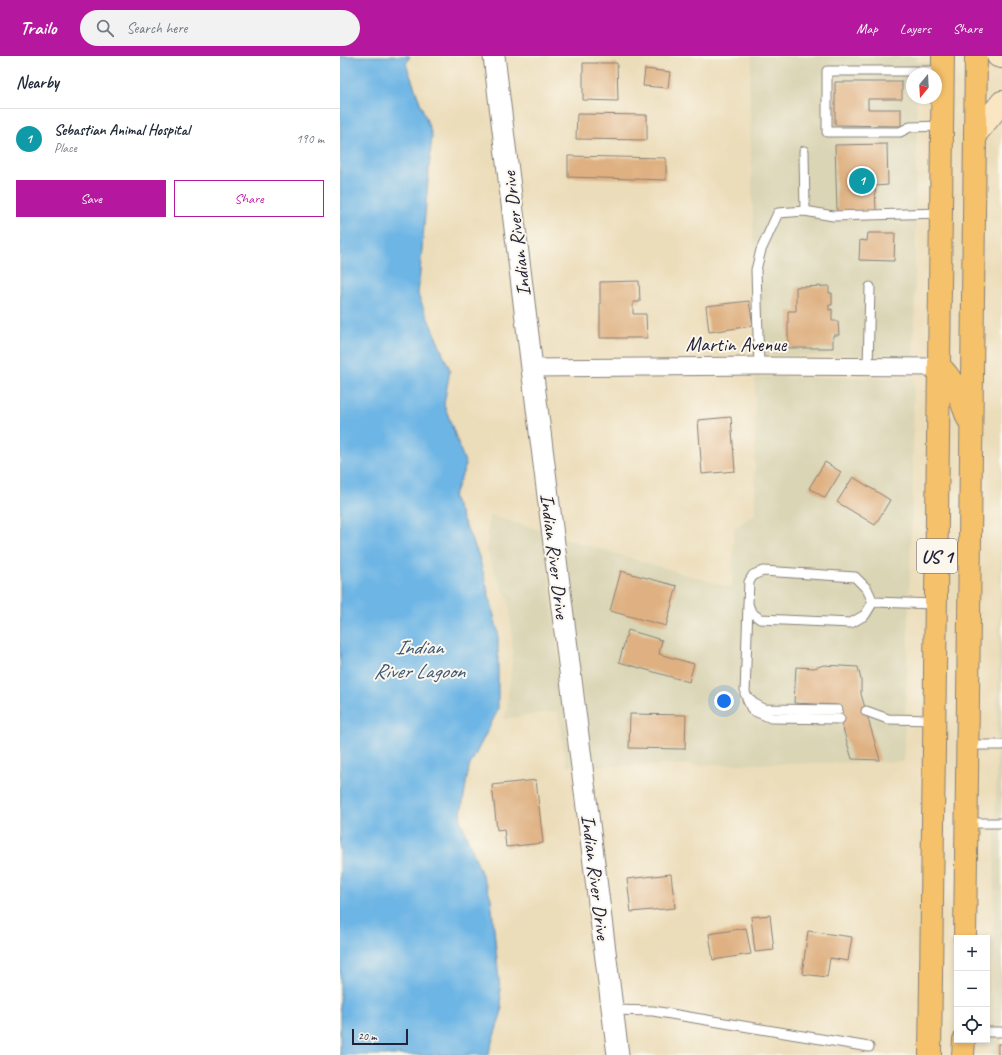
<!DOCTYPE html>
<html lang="en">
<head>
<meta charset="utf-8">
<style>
	body { margin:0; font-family:Caveat,sans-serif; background:#f2f2f3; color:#1f2937 }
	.controls { position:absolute; right:12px; bottom:12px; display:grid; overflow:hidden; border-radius:0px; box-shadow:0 2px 6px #0003 }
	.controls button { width:36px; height:36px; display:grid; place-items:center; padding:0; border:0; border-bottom:1px solid #e0e1e3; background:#fff; color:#1f2937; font:20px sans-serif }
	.compass { position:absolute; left:566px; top:12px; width:36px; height:36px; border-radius:50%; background:#fff; box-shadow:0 2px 6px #0003; rotate:198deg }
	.scale { position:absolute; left:12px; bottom:10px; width:56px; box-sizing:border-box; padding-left:4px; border:2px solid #22223b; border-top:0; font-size:11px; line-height:14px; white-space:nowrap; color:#22223b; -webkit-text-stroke:3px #fbf7ec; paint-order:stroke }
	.you { position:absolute; left:384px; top:645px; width:14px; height:14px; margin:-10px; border:3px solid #fff; border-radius:50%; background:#1a73e8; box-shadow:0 0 0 6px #1a73e833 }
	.badge { display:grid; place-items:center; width:26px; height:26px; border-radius:50%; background:#b5179e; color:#fff; font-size:13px; font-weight:700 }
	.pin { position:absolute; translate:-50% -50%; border:2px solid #fff; box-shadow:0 1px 4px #0006 }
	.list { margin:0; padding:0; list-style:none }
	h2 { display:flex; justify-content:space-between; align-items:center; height:52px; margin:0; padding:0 16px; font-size:17px }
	h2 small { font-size:13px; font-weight:400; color:#747a83 }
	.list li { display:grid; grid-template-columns:26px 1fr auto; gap:12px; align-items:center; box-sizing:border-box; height:60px; padding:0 16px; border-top:1px solid #e0e1e3 }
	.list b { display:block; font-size:15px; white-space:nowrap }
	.list p { margin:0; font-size:13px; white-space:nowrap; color:#747a83 }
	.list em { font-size:13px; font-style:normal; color:#747a83 }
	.actions { display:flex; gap:8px; padding:12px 16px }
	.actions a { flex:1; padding:9px 0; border:1px solid #b5179e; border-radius:0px; text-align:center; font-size:14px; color:#b5179e }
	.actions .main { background:#b5179e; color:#fff }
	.icon { flex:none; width:22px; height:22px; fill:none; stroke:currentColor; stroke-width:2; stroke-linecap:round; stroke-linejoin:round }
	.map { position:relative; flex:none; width:662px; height:999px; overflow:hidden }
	header { display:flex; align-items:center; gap:24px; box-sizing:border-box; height:56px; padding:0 20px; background:#b5179e; color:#fff }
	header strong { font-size:19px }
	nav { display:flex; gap:22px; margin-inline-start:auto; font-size:14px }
	.search { width:280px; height:36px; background:#f2f2f3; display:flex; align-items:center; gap:10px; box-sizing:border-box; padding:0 14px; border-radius:22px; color:#747a83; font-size:15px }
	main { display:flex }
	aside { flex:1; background:#fff }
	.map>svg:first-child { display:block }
	.built { fill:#dad5b5 }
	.water { fill:#6db5e5; stroke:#486c90 }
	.building { fill:#dfb182 }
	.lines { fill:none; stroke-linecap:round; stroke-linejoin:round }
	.service-casing { stroke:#87807a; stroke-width:11 }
	.minor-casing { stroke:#87807a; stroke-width:19 }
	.tertiary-casing { stroke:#87807a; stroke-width:23 }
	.secondary-casing { stroke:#87807a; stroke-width:24 }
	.primary-casing { stroke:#87807a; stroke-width:24 }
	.service { stroke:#fff; stroke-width:9 }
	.minor { stroke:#fff; stroke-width:17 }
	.tertiary { stroke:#fff; stroke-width:21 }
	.secondary { stroke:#fbe6c4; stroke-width:22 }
	.primary { stroke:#f5c16b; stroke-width:22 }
	.labels { text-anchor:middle; stroke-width:4; stroke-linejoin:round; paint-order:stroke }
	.shield { fill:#fbf7ec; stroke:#636270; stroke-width:1 }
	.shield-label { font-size:19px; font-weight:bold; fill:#22223b }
	.street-label { font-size:20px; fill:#22223b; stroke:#fbf7ec }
	.water-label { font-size:21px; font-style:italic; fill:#3c5576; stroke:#fbf7ec }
</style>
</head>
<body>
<header>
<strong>Trailo</strong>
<div class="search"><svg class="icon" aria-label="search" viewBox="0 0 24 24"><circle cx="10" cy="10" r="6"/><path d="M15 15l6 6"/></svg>Search here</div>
<nav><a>Map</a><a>Layers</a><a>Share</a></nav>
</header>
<main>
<aside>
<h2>Nearby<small></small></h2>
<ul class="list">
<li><span class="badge" style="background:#0f9aa8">1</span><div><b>Sebastian Animal Hospital</b><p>Place</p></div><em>190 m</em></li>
</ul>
<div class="actions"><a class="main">Save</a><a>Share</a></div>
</aside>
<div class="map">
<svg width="662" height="999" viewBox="0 0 662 999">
	<rect width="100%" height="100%" fill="#fbf7ec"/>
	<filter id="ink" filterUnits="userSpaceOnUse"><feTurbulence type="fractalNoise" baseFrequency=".025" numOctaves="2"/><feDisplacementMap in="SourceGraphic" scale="8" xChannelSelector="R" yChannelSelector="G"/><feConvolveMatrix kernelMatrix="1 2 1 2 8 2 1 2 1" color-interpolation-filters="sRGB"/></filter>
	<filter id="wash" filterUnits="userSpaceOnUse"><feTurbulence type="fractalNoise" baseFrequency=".012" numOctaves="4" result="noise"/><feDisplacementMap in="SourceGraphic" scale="16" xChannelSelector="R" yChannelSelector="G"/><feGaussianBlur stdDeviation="0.9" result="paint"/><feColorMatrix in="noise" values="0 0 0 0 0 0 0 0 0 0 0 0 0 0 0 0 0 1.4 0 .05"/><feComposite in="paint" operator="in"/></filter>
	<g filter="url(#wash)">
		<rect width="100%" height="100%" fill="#ecddba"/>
		<g class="built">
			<polygon points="412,0 577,0 577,18 572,18 572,42 577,42 574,300 415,299 415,233 409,35"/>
			<polygon points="415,321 574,322 573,416 564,706 252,710 223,482 392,532 394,472 415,458"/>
			<polygon points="662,346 662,999 651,999 660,521"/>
			<polygon points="149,459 203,475 232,710 227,710 217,655 163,663 166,658 173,596 169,545 150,506 147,495"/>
		</g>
		<polygon class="water" points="0,0 70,0 66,8 92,79 78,239 110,314 104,348 126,409 113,441 139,500 158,576 158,654 129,711 120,763 151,842 162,955 148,999 0,999"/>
		<g id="blocks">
			<g class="building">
				<polygon points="243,7 277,7 278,45 243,44"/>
				<polygon points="305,13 330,16 328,32 303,30"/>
				<polygon points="495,26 562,26 562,43 528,43 528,53 561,53 561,70 495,69"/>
				<polygon points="237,58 307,59 307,84 236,83"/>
				<polygon points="547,88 548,129 535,130 536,155 497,156 495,89"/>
				<polygon points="228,100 326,102 326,124 228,121"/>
				<polygon points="528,177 555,177 554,205 519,204 520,184 527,185"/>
				<polygon points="299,225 300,246 293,246 293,258 306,258 307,282 260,282 260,226"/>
				<polygon points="489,230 489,237 492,237 492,249 489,249 489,254 492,253 492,265 498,265 499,279 493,279 493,292 448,292 448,255 456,255 456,231"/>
				<polygon points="409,245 413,270 369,276 366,250"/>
				<polygon points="391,361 395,415 362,418 358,364"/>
				<polygon points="485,406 501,416 485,442 469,432"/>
				<polygon points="513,421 550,444 535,469 497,446"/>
				<polygon points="281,515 337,530 326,570 270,555"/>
				<polygon points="288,574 322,584 319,598 354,608 349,626 279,606"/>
				<polygon points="484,609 518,611 521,624 521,638 540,704 512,703 496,649 454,647 456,611 474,612"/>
				<polygon points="290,658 346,659 345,693 289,692"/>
				<polygon points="196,724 203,787 166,791 164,773 157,774 152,729"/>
				<polygon points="331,818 335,852 291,856 287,823"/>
				<polygon points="430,859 434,894 415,896 411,861"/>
				<polygon points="406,872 411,898 373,904 369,878"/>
				<polygon points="468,875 512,881 508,905 490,902 487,921 462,918"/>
				<rect x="658" y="988" width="4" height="11"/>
			</g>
		</g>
	</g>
	<g filter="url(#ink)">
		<use href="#blocks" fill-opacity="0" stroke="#87807a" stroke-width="1"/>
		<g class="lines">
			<g class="service-casing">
				<g id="service">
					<polyline points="602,70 570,71 560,76 487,76 487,15 603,15"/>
					<polyline points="464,95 465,155"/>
					<polyline points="419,310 416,214 421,194 438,157 465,155 493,160 601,157"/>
					<polyline points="528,311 530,231"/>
					<polygon points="423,515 515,521 527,533 533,546 525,559 511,567 420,563 411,556 408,548 409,526 413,519"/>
					<polyline points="533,546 596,548"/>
					<polyline points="408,549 405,638 413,647 424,653 498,654"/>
					<polyline points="407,643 412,654 431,662 500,663"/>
					<polyline points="526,655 548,663 595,664"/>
					<polyline points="627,689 662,689"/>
					<polyline points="626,767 662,767"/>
					<polyline points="273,954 313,955 529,991"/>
					<polyline points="647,976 662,976"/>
				</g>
			</g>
			<g class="minor-casing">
				<polyline id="minor" points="192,312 419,310 600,311"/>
			</g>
			<g class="tertiary-casing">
				<polyline id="tertiary" points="154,0 192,312 278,999"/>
			</g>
			<g class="secondary-casing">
				<g id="secondary">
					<polyline points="658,0 662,1"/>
					<polyline points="635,79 662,46"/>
				</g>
			</g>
			<g class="primary-casing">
				<g id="primary">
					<path d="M 600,311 C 615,324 621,345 628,363"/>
					<polyline points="625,882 636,0"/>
					<polyline points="590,999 603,0"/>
					<polyline points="623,999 624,984"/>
				</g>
			</g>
			<use href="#service" class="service"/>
			<use href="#minor" class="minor"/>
			<use href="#tertiary" class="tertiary"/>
			<use href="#secondary" class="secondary"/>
			<use href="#primary" class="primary"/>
		</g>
	</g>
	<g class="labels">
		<rect class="shield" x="577" y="483" width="40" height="34" rx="3"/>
		<g class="shield-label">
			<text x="597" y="507">US 1</text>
		</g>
		<g class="street-label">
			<text transform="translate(176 178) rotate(-97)" y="7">Indian River Drive</text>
			<text x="396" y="295">Martin Avenue</text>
			<text transform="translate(215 500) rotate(83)" y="7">Indian River Drive</text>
			<text transform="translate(256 821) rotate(83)" y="7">Indian River Drive</text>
		</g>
		<g class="water-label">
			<text x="79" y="598">Indian<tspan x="79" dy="24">River Lagoon</tspan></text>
		</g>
	</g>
</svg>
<div class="controls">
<button>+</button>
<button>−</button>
<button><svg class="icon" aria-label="locate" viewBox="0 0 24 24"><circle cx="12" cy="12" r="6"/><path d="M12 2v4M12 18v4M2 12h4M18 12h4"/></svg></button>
</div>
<svg class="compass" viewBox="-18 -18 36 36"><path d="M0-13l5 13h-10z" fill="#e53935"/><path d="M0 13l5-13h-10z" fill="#747a83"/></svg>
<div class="scale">20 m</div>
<div class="you"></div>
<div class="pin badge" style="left:522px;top:125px;background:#0f9aa8">1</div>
</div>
</main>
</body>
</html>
